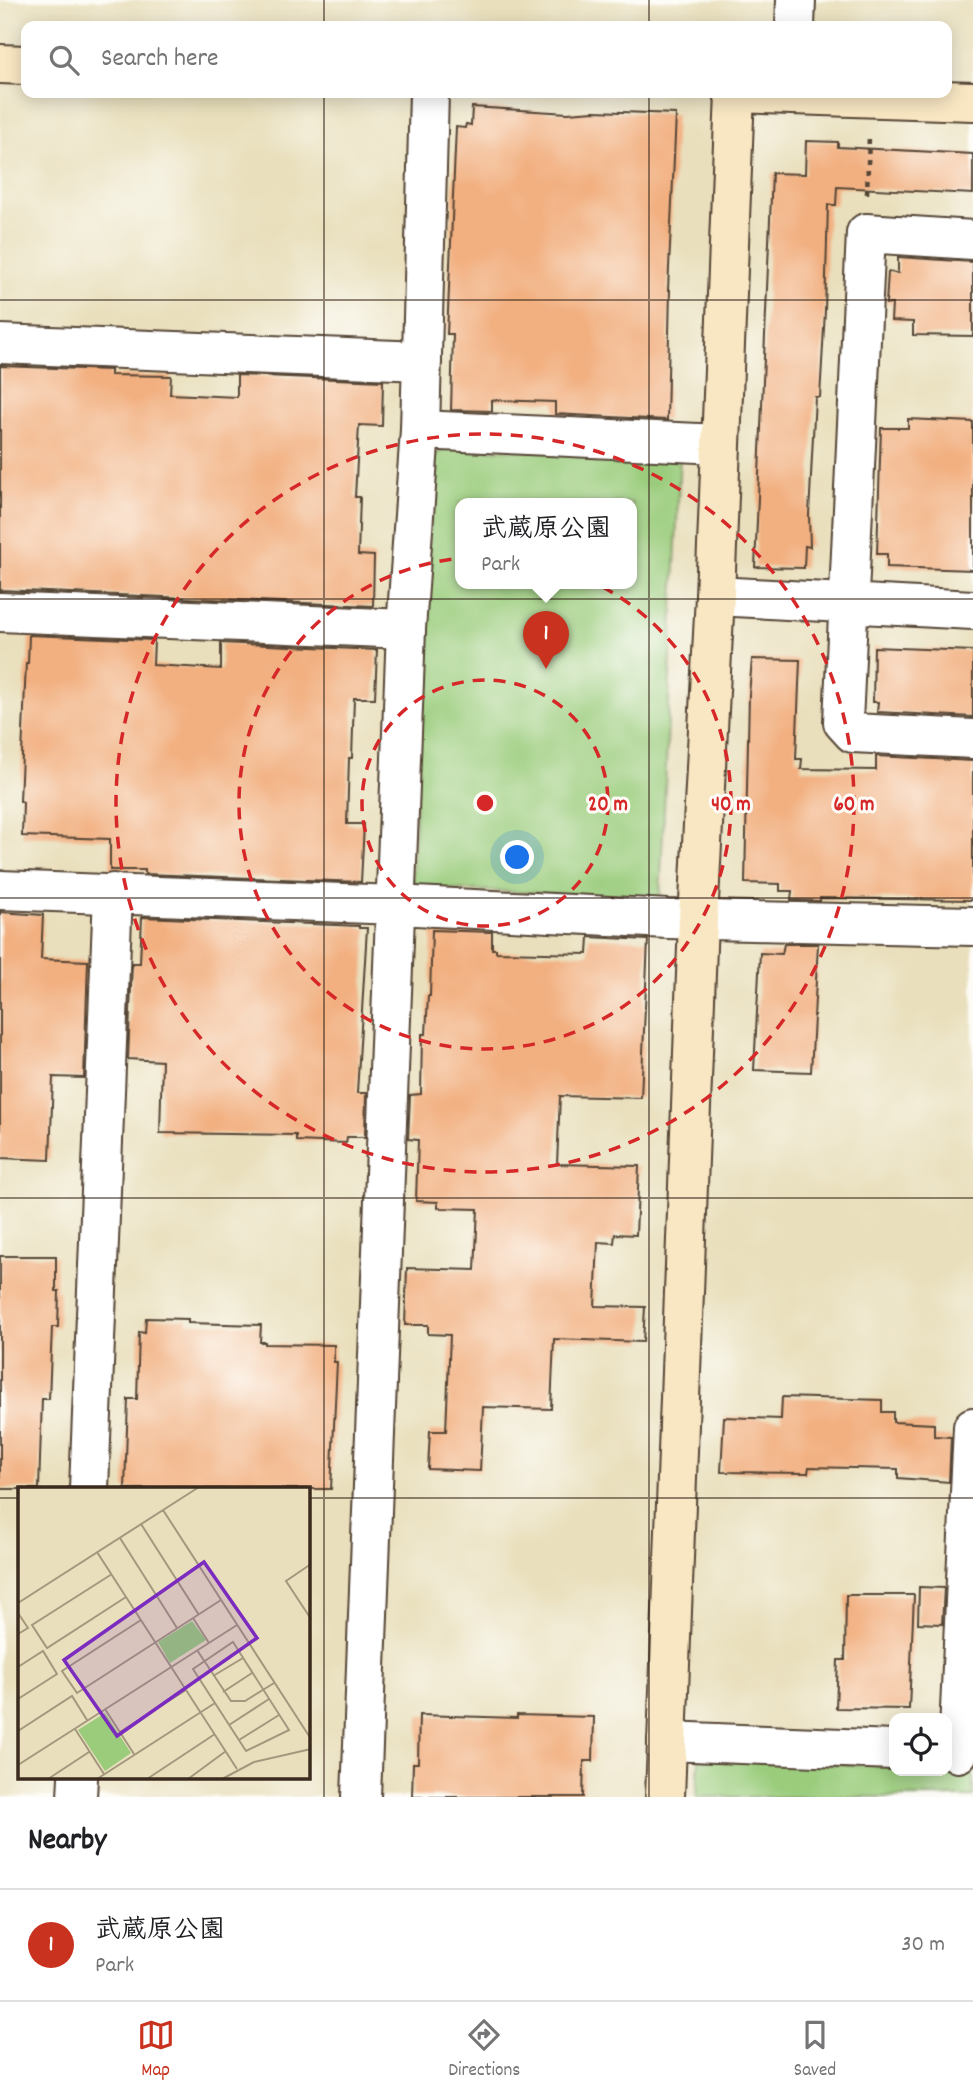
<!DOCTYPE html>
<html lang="en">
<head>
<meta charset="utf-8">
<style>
	body { margin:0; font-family:Dekko,"Klee One",sans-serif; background:#f6f6f6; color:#202124 }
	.controls { position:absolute; right:21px; bottom:21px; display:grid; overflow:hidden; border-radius:14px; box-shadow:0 4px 18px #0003 }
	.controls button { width:63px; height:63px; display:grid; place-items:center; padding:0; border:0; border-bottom:2px solid #e0e0e0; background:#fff; color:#202124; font:35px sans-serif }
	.you { position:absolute; left:518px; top:858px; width:24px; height:24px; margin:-18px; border:5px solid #fff; border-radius:50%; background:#1a73e8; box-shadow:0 0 0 10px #1a73e833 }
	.badge { display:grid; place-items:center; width:46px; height:46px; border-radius:50%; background:#c8321e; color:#fff; font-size:23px; font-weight:700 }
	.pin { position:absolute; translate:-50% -58px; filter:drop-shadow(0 2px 4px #0008) }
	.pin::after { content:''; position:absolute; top:37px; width:24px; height:21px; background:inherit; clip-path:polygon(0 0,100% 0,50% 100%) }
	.popup { position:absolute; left:455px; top:498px; width:182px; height:91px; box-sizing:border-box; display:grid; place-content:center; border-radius:14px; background:#fff; filter:drop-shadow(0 2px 5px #0005); font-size:23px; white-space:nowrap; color:#757577 }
	.popup b { font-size:26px; color:#202124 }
	.popup::after { content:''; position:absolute; left:50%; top:100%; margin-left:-14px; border:14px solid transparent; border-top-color:#fff }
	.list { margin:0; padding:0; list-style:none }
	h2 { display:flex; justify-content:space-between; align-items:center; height:91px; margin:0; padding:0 28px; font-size:30px }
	h2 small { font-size:23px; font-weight:400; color:#757577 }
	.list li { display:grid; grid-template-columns:46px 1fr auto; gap:21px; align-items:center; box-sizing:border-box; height:112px; padding:0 28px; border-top:2px solid #e0e0e0 }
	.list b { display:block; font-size:26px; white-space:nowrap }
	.list p { margin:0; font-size:23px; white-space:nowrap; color:#757577 }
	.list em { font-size:23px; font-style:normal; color:#757577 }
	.icon { flex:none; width:38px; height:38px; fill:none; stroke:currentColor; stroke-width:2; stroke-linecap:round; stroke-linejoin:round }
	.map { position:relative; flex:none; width:973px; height:1797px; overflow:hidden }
	.search { position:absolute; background:#fff; box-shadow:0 4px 18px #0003; left:21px; right:21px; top:21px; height:77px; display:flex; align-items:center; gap:18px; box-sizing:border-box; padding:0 24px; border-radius:14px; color:#757577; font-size:26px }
	.sheet { height:203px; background:#fff }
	nav { display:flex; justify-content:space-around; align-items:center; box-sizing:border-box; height:98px; border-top:2px solid #e0e0e0; background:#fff; font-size:19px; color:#757577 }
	nav a { display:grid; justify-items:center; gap:4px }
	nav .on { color:#c8321e }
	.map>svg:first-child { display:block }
	.green { fill:#9acc7b; stroke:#6a7b4c; stroke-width:2; fill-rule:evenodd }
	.building { fill:#f2b081 }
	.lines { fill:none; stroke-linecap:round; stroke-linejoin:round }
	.street-casing { stroke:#554536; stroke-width:42 }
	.secondary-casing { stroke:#554536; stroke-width:42 }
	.path { stroke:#554536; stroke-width:4.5; stroke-dasharray:5 5; stroke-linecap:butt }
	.street { stroke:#fff; stroke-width:38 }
	.secondary { stroke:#f9e7c3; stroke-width:38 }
	.grid { fill:none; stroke:#3b2a1e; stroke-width:2; stroke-opacity:0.55 }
	.ring { fill:none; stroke:#d62828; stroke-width:3.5; stroke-dasharray:12 9 }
	.inset-road { fill:none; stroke:#a3977d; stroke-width:2 }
	.view { fill:#7b2cbf; fill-opacity:0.15; stroke:#7b2cbf; stroke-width:3.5 }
	.inset-edge { fill:none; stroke:#3b2a1e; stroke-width:3.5 }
	.centre { fill:#d62828; stroke:#fdfcf7; stroke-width:3.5 }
	.ring-label { font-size:21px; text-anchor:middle; font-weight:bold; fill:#d62828; stroke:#fdfcf7; stroke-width:6; stroke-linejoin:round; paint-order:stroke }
</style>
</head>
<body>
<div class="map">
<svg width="973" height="1797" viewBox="0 0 973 1797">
	<rect width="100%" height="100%" fill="#fdfcf7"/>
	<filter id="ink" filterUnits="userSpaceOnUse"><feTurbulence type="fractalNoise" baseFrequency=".0143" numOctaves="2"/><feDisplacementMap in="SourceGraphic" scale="14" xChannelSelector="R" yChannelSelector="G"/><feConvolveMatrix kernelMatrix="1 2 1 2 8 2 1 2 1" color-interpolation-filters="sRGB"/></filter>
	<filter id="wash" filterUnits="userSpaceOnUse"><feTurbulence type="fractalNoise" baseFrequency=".00686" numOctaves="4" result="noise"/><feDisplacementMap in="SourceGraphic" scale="28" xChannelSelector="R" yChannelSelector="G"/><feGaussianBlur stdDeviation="1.57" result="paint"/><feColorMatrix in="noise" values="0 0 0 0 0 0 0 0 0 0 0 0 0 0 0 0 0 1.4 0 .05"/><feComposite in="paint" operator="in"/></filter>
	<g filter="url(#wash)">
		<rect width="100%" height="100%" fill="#e9dfbc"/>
		<g class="green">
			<path d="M 445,448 L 680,455 L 660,898 L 422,888 L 412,880 L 433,457 ZM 460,503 L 632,503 L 632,583 L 460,583 Z"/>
			<polygon points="699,1759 894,1766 894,1771 973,1768 973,1797 697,1797"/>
		</g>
		<g id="blocks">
			<g class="building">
				<polygon points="472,107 568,113 594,111 676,114 668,290 670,290 667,420 555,414 555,402 492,400 492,411 451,410 453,334 447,334 456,127 465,128 466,124 471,125"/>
				<polygon points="806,141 838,142 838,147 973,154 973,194 837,187 836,205 828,205 825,311 820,397 815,397 809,515 810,547 805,546 804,568 755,567 772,173 805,174"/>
				<polygon points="898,257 973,262 973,336 913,335 913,322 891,321 892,304 886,304 888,272 898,273"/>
				<polygon points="0,366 110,370 110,375 171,376 170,394 237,397 237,375 383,381 382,426 359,425 355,497 360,497 358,555 374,556 373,606 0,590"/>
				<polygon points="908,419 973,422 973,570 887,567 887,554 877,554 881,428 908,428"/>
				<polygon points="29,635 154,640 153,665 221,669 221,643 377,650 375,698 354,698 352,758 349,758 347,824 364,824 361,882 145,874 145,870 110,870 110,839 22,836 23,802 20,801 26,663 28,663"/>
				<polygon points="874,647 973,651 973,717 877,712 878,702 873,702"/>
				<polygon points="752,659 800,660 796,759 802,759 801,769 876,770 876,756 973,761 973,900 820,898 820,901 791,900 792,891 780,891 780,884 745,883 749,695"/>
				<polygon points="0,912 43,915 41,959 88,961 84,1078 53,1077 50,1160 0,1158"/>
				<polygon points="142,917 359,926 359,928 367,928 357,1093 366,1093 365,1137 347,1137 346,1143 296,1141 296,1135 160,1133 162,1061 128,1059 132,963 140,963"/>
				<polygon points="432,930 492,932 492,949 496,949 496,952 588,954 589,937 648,940 641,1098 560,1096 557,1164 639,1166 636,1235 615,1234 614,1243 598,1242 595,1306 645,1307 643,1342 554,1339 551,1409 483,1407 480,1471 428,1469 430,1431 446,1431 450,1335 428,1334 428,1325 405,1325 407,1268 475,1270 478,1209 438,1208 438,1202 416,1201 418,1140 408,1139 410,1095 421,1094 422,1034 426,1034 428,996 430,996"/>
				<polygon points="784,944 818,944 811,1072 754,1070 760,953 782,954"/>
				<polygon points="0,1256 56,1256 56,1291 59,1291 58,1327 52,1327 49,1399 42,1399 39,1489 0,1489"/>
				<polygon points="146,1318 188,1319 188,1323 261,1325 260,1342 265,1342 265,1344 334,1345 334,1362 337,1362 331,1489 125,1489 128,1399 137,1399 139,1332 145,1333"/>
				<polygon points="782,1397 882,1400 882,1412 893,1412 893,1422 934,1424 934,1436 951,1437 949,1482 898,1478 898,1469 809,1467 808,1473 721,1472 724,1417 781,1419"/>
				<polygon points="919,1587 944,1588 942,1624 918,1623"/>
				<polygon points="846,1595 914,1595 909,1709 836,1708 838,1660 845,1660"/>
				<polygon points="419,1715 517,1718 517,1715 594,1717 593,1761 584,1761 583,1797 412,1797 413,1763 418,1763"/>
			</g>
		</g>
	</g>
	<g filter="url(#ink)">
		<use href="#blocks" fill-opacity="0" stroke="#554536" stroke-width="2"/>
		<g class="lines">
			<g class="street-casing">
				<g id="street">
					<polyline points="795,26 796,0"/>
					<polyline points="973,240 866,233 843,722 853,733 973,739"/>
					<polyline points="0,344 422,361"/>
					<polyline points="420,430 720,444"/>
					<polyline points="715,596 973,610"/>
					<polyline points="0,612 406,629"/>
					<polyline points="0,890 396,905 668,919 973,926"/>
					<polyline points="89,1489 113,893"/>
					<polyline points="667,1741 894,1750"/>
					<polyline points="958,1753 973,1427"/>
					<polyline points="77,1797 78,1778"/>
					<polyline points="361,1797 406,629 420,430 429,93"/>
				</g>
			</g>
			<g class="secondary-casing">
				<g id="secondary">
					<polyline points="0,64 26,65"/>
					<polyline points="733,93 973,101"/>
					<polyline points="665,1797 698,920 715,596 735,93"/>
				</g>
			</g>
			<polyline class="path" points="867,194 869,136"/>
			<use href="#street" class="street"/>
			<use href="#secondary" class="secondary"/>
		</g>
	</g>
	<path class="grid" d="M 324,0 L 324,26M 649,0 L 649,26M 324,93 L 324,1797M 649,93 L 649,1797M 0,300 L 973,300M 0,599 L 973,599M 0,898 L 973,898M 0,1198 L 973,1198M 0,1498 L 19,1498M 308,1498 L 973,1498"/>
	<g class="ring">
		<circle cx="485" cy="803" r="123"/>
		<circle cx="485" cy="803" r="246"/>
		<circle cx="485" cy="803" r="369"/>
	</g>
	<g transform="translate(18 1487)">
		<rect width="292" height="292" fill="#e9dfbc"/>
		<path d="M 174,134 L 188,153 L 152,176 L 140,155 ZM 87,226 L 113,266 L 87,284 L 60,243 Z" fill="#9acc7b"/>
		<path class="inset-road" d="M 145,23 L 293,252M 123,37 L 181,128M 102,51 L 159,141M 79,65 L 219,282M 293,77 L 268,94 L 293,132M 94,87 L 14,138 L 29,161 L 108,110M 0,116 L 181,0M 0,126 L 10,141 L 0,147M 175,131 L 191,156M 123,133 L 44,184 L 59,206 L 203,113M 215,155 L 271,243 L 228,264 L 175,182 ZM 179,163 L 213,214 L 227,214 L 256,196M 0,180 L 25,164 L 39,187 L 0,212M 195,189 L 225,171M 205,205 L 234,186M 87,222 L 116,267M 211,238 L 251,212M 57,242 L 86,287M 0,244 L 54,209 L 69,233M 102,245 L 168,203M 221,253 L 261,228M 0,278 L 219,138M 30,292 L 71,265M 79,292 L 197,216M 129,292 L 197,247M 170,292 L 208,264M 204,292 L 236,275 L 293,262"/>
		<path class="view" d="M 186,75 L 239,151 L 99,249 L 46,173 Z"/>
		<rect width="292" height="292" class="inset-edge"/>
	</g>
	<circle cx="485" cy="803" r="10" class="centre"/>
	<g class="ring-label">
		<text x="608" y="810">20 m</text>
		<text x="731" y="810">40 m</text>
		<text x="854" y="810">60 m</text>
	</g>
</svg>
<div class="controls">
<button><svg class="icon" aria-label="locate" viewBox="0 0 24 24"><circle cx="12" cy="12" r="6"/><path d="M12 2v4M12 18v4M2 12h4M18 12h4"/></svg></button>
</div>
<div class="you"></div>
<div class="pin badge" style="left:546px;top:669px">1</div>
<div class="popup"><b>武蔵原公園</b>Park</div>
<div class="search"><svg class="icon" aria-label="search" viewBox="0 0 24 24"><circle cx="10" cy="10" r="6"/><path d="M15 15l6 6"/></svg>Search here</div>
</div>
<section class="sheet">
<h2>Nearby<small></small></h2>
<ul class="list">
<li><span class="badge">1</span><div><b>武蔵原公園</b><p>Park</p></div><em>30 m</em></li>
</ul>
</section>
<nav>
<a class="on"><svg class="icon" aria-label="map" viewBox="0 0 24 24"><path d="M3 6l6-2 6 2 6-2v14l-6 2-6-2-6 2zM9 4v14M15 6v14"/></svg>Map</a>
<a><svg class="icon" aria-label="directions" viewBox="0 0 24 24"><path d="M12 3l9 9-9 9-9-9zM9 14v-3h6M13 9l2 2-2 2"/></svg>Directions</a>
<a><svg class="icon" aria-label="saved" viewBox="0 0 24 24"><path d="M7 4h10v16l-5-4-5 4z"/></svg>Saved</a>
</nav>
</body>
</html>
